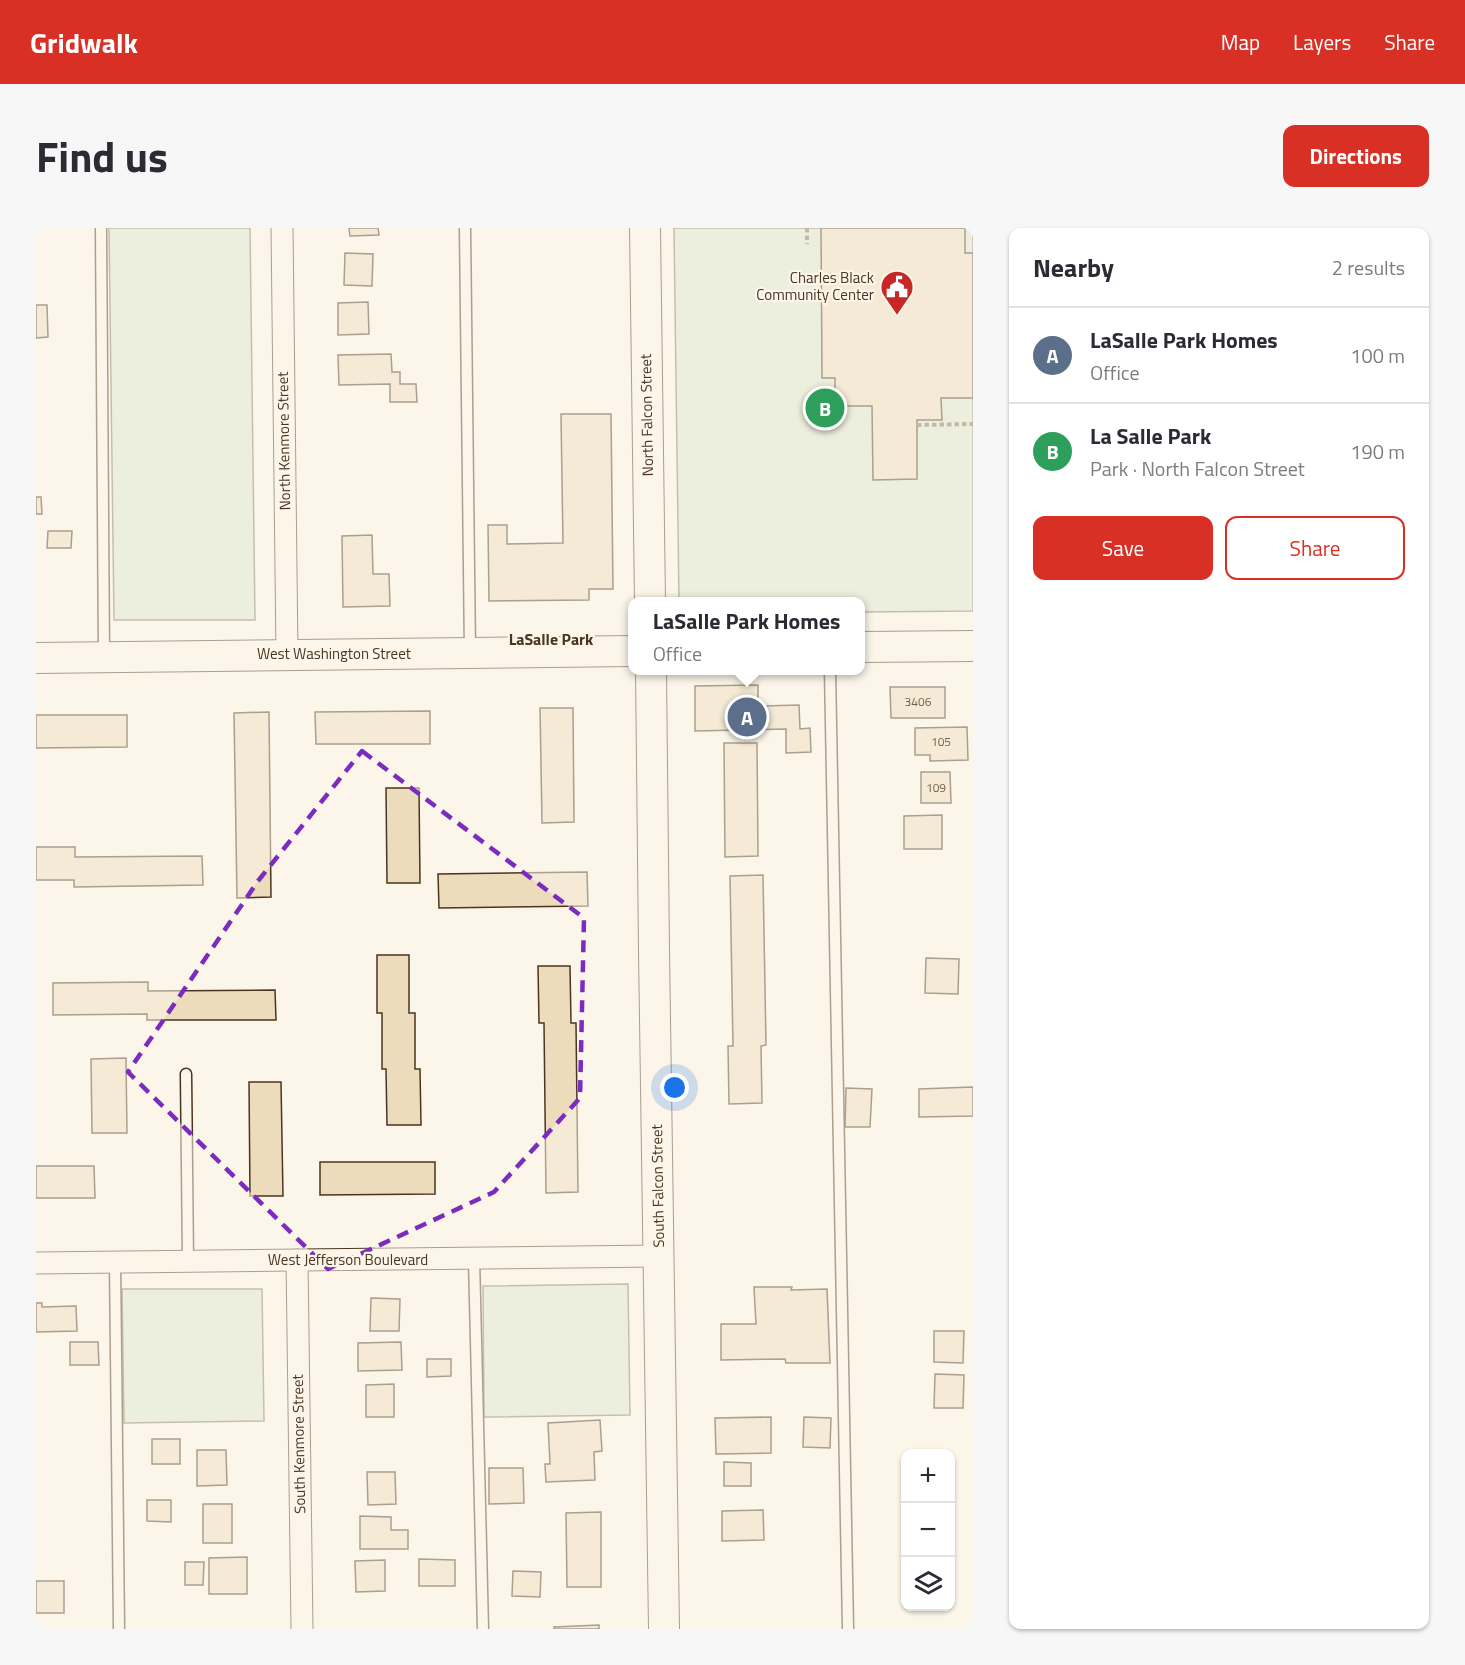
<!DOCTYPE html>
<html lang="en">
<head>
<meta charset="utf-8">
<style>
	body { margin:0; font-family:"Titillium Web",sans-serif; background:#f7f7f7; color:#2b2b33 }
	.controls { position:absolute; right:18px; bottom:18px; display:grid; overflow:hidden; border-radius:12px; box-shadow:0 2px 4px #0004 }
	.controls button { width:54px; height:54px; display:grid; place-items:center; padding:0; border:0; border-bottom:2px solid #e1e1e2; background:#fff; color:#2b2b33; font:30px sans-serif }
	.you { position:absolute; left:639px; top:860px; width:21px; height:21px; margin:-15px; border:4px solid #fff; border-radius:50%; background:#1a73e8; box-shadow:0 0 0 9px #1a73e833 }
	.badge { display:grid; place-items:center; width:39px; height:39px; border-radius:50%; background:#d93025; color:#fff; font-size:20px; font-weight:700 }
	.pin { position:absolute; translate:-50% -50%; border:3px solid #fff; box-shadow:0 2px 6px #0006 }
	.popup { position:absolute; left:592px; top:369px; width:237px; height:78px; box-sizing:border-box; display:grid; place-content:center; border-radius:12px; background:#fff; filter:drop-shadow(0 2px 4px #0005); font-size:20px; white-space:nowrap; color:#7c7c81 }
	.popup b { font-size:22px; color:#2b2b33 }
	.popup::after { content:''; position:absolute; left:50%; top:100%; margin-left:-12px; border:12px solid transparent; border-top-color:#fff }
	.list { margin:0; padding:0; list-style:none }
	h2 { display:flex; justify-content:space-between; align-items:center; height:78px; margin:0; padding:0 24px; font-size:26px }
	h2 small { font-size:20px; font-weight:400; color:#7c7c81 }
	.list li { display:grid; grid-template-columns:39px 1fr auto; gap:18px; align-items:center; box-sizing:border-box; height:96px; padding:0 24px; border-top:2px solid #e1e1e2 }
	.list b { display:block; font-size:22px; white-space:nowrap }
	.list p { margin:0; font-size:20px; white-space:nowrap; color:#7c7c81 }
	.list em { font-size:20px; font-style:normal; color:#7c7c81 }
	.actions { display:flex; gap:12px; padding:18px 24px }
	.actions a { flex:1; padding:14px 0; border:2px solid #d93025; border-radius:12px; text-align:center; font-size:21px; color:#d93025 }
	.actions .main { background:#d93025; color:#fff }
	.icon { flex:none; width:33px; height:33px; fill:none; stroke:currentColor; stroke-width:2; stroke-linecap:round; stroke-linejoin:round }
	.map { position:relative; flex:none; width:937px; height:1401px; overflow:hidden; border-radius:12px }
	header { display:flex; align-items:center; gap:36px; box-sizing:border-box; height:84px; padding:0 30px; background:#d93025; color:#fff }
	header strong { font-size:28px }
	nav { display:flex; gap:33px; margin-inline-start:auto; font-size:21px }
	.intro { display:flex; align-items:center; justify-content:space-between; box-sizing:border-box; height:144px; padding:0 36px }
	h1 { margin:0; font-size:42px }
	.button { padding:15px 27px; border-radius:12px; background:#d93025; color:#fff; font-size:21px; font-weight:700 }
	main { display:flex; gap:36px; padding:0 36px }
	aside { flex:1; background:#fff; border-radius:12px; box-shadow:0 2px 4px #0004 }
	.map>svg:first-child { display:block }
	.green { fill:#dce7d0; stroke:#887966; stroke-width:1.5 }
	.building { fill:#ecdcbc; stroke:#4a3520; stroke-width:1.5 }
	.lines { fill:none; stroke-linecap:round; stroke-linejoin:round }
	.lane-casing { stroke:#4a3520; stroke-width:13 }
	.street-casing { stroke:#4a3520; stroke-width:23 }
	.secondary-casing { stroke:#4a3520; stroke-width:32 }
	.path { stroke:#7f6f5c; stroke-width:4; stroke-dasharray:4.5 3; stroke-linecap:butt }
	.lane { stroke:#fbf6e9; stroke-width:10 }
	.street { stroke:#fbf6e9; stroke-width:21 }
	.secondary { stroke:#fbf6e9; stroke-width:30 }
	.marked { fill:none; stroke:#7b2cbf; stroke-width:4.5; stroke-dasharray:12 8; stroke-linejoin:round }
	.labels { text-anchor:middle; stroke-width:4.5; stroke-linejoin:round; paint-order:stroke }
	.number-label { font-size:12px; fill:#725f47 }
	.poi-label { font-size:15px; fill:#4a3520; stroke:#fbf6e9; text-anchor:end }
	.street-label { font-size:15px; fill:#4a3520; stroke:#fbf6e9 }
	.neighbourhood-label { font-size:16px; font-weight:bold; fill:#4a3520; stroke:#fbf6e9 }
</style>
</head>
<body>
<header>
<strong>Gridwalk</strong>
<nav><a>Map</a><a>Layers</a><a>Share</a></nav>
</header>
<div class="intro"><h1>Find us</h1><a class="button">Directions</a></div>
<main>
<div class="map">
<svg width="937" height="1401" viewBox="0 0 937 1401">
	<rect width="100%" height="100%" fill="#fbf6e9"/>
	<g class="green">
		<polygon points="73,0 214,0 219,392 78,392"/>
		<polygon points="638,0 937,0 937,383 825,384 825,374 643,373"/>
		<polygon points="592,1056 594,1187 448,1189 447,1058"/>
		<polygon points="86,1061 226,1061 228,1193 88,1195"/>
	</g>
	<g class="building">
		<polygon points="313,0 342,0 343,7 314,8"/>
		<polygon points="785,0 929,0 929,25 937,25 937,170 905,170 906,192 881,192 881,251 837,252 836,178 799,178 799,150 786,150"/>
		<polygon points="309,25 337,26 336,58 308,57"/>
		<polygon points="332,74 333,106 302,107 302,75"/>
		<polygon points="0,77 11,77 12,109 0,110"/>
		<polygon points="355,126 356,144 364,144 364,156 380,156 381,174 354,174 354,156 303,157 302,127"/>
		<polygon points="525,186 575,186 577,361 553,361 553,372 453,373 452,297 471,297 471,316 527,315"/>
		<polygon points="0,269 5,269 6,286 0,286"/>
		<polygon points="12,303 36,303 35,320 11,320"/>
		<polygon points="336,307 337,346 353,346 354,378 307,379 306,308"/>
		<polygon points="722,457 722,478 763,477 764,501 774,500 775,524 750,525 750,501 659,503 659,458"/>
		<polygon points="854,459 909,459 909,490 855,490"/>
		<polygon points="504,480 537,480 538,594 506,595"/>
		<polygon points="394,483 394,516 280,516 279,484"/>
		<polygon points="233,484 235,669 201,670 198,485"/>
		<polygon points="0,487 91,487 91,519 0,520"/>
		<polygon points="931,499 932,532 894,533 894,527 879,527 879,500"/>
		<polygon points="688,515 721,515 722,628 689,629"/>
		<polygon points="885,544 914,544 915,575 885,575"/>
		<polygon points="350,560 383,560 384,655 351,655"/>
		<polygon points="906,587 906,621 868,621 868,588"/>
		<polygon points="0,619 39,619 39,629 166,628 167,657 38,659 38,652 0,652"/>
		<polygon points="551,644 552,678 403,680 402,646"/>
		<polygon points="727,647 730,817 725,818 726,875 693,876 692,818 697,818 694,648"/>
		<polygon points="341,727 373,727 373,785 379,785 379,841 384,841 385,897 351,897 350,841 346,841 346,785 341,785"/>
		<polygon points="890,730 923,731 922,766 889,765"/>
		<polygon points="502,738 534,738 535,795 540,795 542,964 510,965 508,795 503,795"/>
		<polygon points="112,754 112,763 239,762 240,792 111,792 111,786 17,787 17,755"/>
		<polygon points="90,830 91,905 56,905 55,831"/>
		<polygon points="213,854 245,854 247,968 214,968"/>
		<polygon points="937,859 937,888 883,889 883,861"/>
		<polygon points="810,860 836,861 834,899 809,899"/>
		<polygon points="284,934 399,934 399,966 284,967"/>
		<polygon points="0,938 58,938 59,970 0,970"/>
		<polygon points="718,1059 756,1059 755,1062 791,1061 794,1135 750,1135 749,1131 685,1132 685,1096 720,1096"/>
		<polygon points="335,1070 364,1071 363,1103 334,1103"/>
		<polygon points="0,1075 6,1075 6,1079 40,1078 41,1103 0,1104"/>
		<polygon points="898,1103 928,1103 927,1135 898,1134"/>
		<polygon points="34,1114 62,1114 63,1137 34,1137"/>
		<polygon points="365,1114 366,1142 322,1143 322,1115"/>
		<polygon points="391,1131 415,1131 415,1148 391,1149"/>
		<polygon points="899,1146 928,1147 927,1180 898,1180"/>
		<polygon points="358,1156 358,1189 330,1189 330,1157"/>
		<polygon points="735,1189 735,1225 680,1226 679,1190"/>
		<polygon points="768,1189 795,1190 794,1220 767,1219"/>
		<polygon points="564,1192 566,1223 558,1224 559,1252 510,1254 509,1236 514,1236 512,1195"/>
		<rect x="116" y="1211" width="28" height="25"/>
		<polygon points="161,1222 190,1222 191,1257 161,1258"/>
		<polygon points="688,1234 715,1235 715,1258 688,1258"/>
		<polygon points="453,1240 487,1240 488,1275 453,1276"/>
		<polygon points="331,1244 359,1244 360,1276 332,1277"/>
		<polygon points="111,1272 135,1272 135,1294 111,1293"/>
		<rect x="167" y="1276" width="29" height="39"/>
		<polygon points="727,1282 728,1312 686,1313 686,1283"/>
		<polygon points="565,1284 565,1359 531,1359 530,1285"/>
		<polygon points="324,1288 355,1289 355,1302 372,1302 372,1321 324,1321"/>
		<polygon points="211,1329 211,1366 173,1366 173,1330"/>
		<polygon points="383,1331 419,1332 419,1358 383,1358"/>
		<polygon points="349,1332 349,1363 320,1364 319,1333"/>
		<polygon points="149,1334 168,1334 167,1357 149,1357"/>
		<polygon points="477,1343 505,1344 504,1369 476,1368"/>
		<rect x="0" y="1353" width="28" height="32"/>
		<polygon points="563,1397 563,1401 518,1401 518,1399"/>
	</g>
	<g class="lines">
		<g class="lane-casing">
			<g id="lane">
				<polyline points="65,0 68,428"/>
				<polyline points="429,0 434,425"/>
				<polyline points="794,442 812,1401"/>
				<polyline points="150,846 152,1033"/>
				<polyline points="438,1031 447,1401"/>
				<polyline points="79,1034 83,1401"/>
			</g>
		</g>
		<g class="street-casing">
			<g id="street">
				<polyline points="246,0 251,426"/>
				<polyline points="261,1032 266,1401"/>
				<polyline points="0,1035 623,1028"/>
			</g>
		</g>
		<g class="secondary-casing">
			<g id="secondary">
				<polyline points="609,0 614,374"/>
				<polyline points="825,419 937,418"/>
				<polyline points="0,430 597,423"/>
				<polyline points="615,442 618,723 628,1401"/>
			</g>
		</g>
		<g class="path">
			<polyline points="771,0 771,16"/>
			<polyline points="881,197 937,196"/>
		</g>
		<use href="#lane" class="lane"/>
		<use href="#street" class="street"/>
		<use href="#secondary" class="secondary"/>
	</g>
	<path d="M0 0H937V1401H0ZM 326,523 L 548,690 L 544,870 L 458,964 L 292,1041 L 92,844 L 222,653 Z" fill="#fbf6e9" fill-opacity=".55" fill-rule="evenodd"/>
	<path class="marked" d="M 326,523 L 548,690 L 544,870 L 458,964 L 292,1041 L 92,844 L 222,653 Z"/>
	<defs>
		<g id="civic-pin" transform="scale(1.725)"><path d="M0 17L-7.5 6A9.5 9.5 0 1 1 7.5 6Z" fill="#c62828" stroke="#fbf6e9"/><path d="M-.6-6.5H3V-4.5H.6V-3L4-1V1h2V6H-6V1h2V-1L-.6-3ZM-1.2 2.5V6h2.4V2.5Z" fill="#fff"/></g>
	</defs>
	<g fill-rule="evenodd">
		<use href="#civic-pin" x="861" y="59"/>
	</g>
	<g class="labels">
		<g class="number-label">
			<text x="882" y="478">3406</text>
			<text x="905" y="518">105</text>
			<text x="900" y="564">109</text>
		</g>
		<g class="poi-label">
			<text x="838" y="55">Charles Black<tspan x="838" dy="17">Community Center</tspan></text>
		</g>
		<g class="street-label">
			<text transform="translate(611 187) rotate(-91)" y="5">North Falcon Street</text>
			<text transform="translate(248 213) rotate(-91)" y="5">North Kenmore Street</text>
			<text x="298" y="431">West Washington Street</text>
			<text transform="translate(622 958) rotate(-91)" y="5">South Falcon Street</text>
			<text x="312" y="1037">West Jefferson Boulevard</text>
			<text transform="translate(263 1216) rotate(-91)" y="5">South Kenmore Street</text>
		</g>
		<g class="neighbourhood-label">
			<text x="515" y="417">LaSalle Park</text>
		</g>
	</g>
</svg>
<div class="controls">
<button>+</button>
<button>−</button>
<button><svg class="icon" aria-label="layers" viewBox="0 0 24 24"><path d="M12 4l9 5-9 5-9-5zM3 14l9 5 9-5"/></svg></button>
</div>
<div class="you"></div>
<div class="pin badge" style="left:711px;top:489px;background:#5c6f8a">A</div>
<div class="popup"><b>LaSalle Park Homes</b>Office</div>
<div class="pin badge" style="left:789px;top:180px;background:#2e9e5b">B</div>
</div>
<aside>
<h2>Nearby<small>2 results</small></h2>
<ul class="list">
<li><span class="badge" style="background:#5c6f8a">A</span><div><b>LaSalle Park Homes</b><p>Office</p></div><em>100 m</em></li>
<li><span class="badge" style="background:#2e9e5b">B</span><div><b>La Salle Park</b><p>Park · North Falcon Street</p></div><em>190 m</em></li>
</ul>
<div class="actions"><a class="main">Save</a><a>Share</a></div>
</aside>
</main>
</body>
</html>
